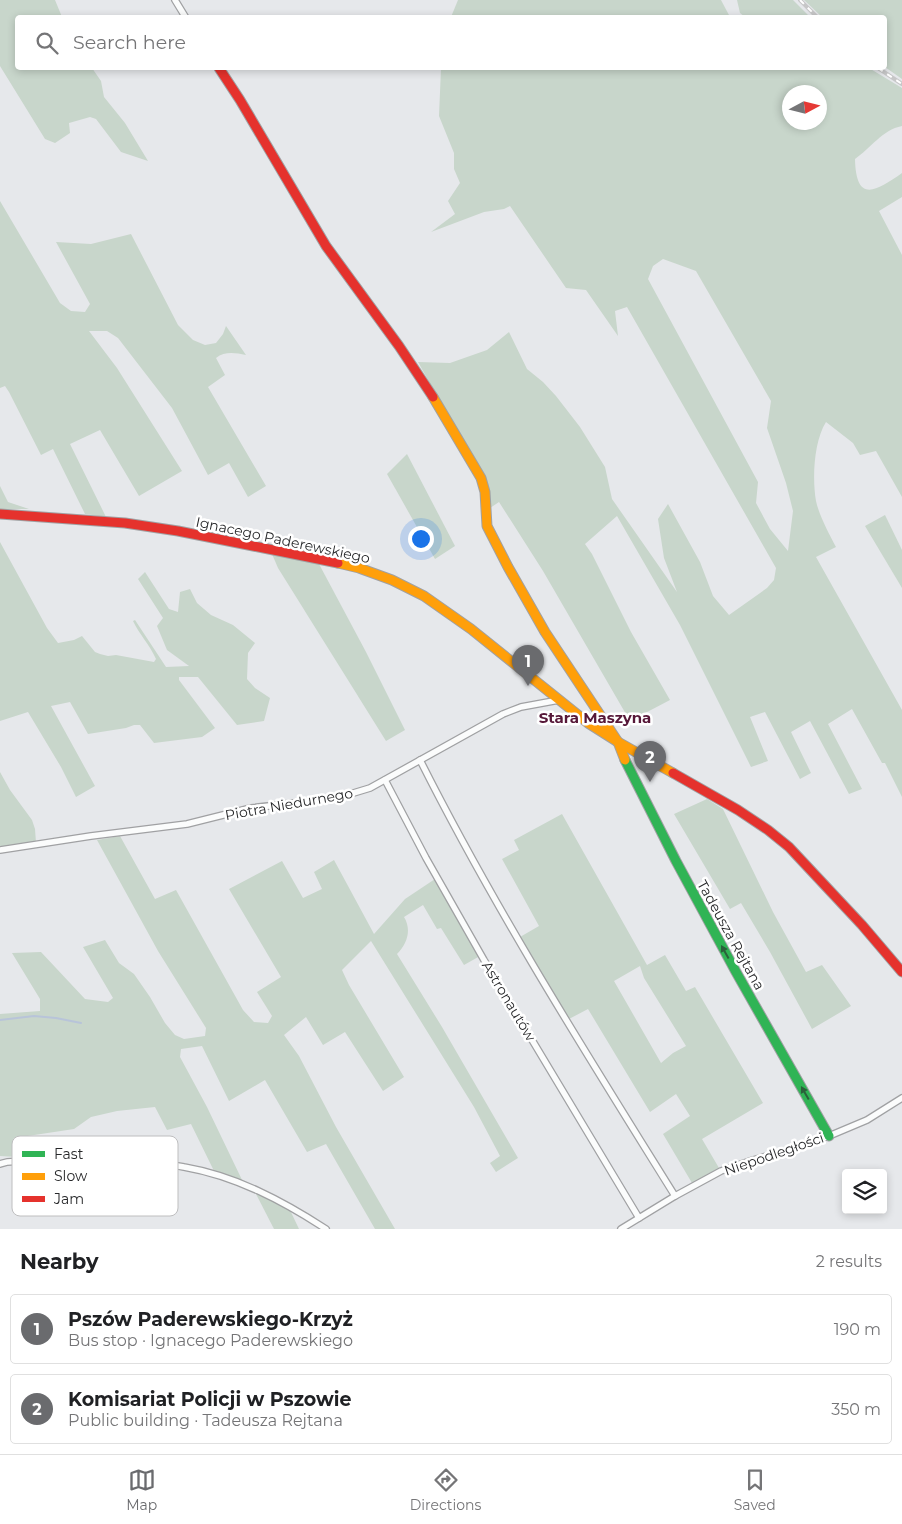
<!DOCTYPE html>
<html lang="en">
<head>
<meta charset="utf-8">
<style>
	body { margin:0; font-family:Montserrat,sans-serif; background:#f6f6f6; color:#202124 }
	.controls { position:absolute; right:15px; bottom:15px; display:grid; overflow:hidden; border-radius:5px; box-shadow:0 2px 8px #0003 }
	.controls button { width:45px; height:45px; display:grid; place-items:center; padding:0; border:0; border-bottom:1px solid #e0e0e0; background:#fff; color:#202124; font:25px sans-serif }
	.compass { position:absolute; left:782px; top:85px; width:45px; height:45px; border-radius:50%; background:#fff; box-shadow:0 2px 8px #0003; rotate:83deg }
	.you { position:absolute; left:420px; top:538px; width:18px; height:18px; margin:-12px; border:4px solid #fff; border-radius:50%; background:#1a73e8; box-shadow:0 0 0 8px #1a73e833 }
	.badge { display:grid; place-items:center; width:32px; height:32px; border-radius:50%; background:#6a6b6e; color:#fff; font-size:16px; font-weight:700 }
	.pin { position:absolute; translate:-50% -41px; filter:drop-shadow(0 1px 2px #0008) }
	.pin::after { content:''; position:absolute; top:26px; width:18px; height:15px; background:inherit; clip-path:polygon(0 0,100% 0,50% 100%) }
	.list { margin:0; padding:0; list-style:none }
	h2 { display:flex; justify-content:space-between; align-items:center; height:65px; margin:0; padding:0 20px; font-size:21px }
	h2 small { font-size:16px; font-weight:400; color:#757577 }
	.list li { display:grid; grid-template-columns:32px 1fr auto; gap:15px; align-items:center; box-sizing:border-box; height:70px; margin:0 10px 10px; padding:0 10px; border:1px solid #e0e0e0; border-radius:5px }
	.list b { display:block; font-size:19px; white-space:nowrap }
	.list p { margin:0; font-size:16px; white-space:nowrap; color:#757577 }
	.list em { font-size:16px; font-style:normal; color:#757577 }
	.icon { flex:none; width:28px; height:28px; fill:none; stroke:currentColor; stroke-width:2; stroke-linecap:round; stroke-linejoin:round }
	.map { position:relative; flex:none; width:902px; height:1229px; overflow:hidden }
	.search { position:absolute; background:#fff; box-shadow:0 2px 8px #0003; left:15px; right:15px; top:15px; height:55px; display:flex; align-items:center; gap:12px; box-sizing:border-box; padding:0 18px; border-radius:5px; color:#757577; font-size:19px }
	.sheet { height:225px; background:#fff }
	nav { display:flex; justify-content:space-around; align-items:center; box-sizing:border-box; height:70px; border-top:1px solid #e0e0e0; background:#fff; font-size:14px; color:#757577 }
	nav a { display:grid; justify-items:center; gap:2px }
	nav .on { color:#6a6b6e }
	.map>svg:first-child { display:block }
	.green { fill:#c8d6cb; fill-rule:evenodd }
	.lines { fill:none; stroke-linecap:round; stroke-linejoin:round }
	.stream { stroke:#b8c4d9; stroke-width:2 }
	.street-casing { stroke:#a0a1a3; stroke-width:8 }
	.fast-casing { stroke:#a0a1a3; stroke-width:11 }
	.slow-casing { stroke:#a0a1a3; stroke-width:11 }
	.jam-casing { stroke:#a0a1a3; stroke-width:11 }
	.street { stroke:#fbfcfc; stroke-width:5.5 }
	.fast { stroke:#30b455; stroke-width:9 }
	.slow { stroke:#ff9f0a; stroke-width:9 }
	.jam { stroke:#e5322d; stroke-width:9 }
	.rail-casing { stroke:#c7c7c8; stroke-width:4 }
	.rail { stroke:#fff; stroke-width:2; stroke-dasharray:5.5; stroke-linecap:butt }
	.oneway { fill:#2b603b }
	.labels { text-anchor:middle; stroke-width:5; stroke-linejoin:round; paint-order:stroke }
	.street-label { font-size:14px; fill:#27282a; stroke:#fff }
	.neighbourhood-label { font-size:15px; font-weight:bold; fill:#561738; stroke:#fff }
	.key { fill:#fff; stroke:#bebebf; stroke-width:1 }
	.key-label { font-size:14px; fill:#27282a }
</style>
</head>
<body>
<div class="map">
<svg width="902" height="1229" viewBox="0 0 902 1229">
	<rect width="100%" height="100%" fill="#e6e8eb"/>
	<g class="green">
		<polygon points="0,0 55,0 62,17 18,18 18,68 92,68 101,81 104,97 125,123 148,161 121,152 96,119 90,117 69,123 70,133 55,143 45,139 0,66"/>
		<polygon points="458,0 721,0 730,17 451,17"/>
		<polygon points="737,0 793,0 810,17 745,17 740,13"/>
		<polygon points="804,0 902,0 902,79 885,67 884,18 822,17"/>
		<path d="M 441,68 L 869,68 L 902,88 L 902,126 C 882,130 871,148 855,159 C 856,203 875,192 902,173 L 902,197 L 879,211 L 902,255 L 902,497 L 876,451 L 860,455 L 853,443 L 826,422 C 814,441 812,478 816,501 C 819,515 829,534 836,547 L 816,557 L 902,710 L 902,797 L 885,763 L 882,763 L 852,709 L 828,724 L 862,789 L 849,794 L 810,721 L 791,732 L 811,773 L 800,779 L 765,712 L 750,717 L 768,761 L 751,767 L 680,625 L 617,516 L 585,544 L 592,554 L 631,632 L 670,700 L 630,721 L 543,571 L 499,502 L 490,508 L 448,415 L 418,362 L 450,363 L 487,350 L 509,332 L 527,369 L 543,382 L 556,396 L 580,427 L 605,467 L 612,499 L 677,592 L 664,558 L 658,519 L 668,504 L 700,562 L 713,596 L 729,615 L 767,588 L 774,580 L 776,568 L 627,307 L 615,311 L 618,336 L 586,290 L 566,288 L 510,206 L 504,209 L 484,212 L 431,232 L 455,214 L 448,201 L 460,183 L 454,169 L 454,153 L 439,116 ZM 790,92 L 820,92 L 820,122 L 790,122 ZM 663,259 L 696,271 L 771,401 L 767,428 L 786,483 L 793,511 L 788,551 L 770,529 L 756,503 L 758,482 L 648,279 L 653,266 Z"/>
		<path d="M 0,201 L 60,303 L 71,311 L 85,312 L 90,304 L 56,242 L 91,244 L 131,234 L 178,325 L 193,340 L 205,345 L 216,343 L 223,334 L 226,326 L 246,355 C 235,353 225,351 216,358 L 225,375 L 208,387 L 266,486 L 248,497 L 229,463 L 208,475 L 172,408 L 118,338 L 107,331 L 89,331 L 117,368 L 182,471 L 139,496 L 100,430 L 70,444 L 106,517 L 85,514 L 53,449 L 41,455 L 9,392 L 5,386 L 0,388 Z"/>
		<polygon points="407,454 455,546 435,559 387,474"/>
		<polygon points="0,486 8,502 29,509 0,509"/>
		<polygon points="885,515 902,550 902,588 865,526"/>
		<path d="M 0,542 L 47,628 L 58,643 L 74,640 L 82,636 L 95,652 L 100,654 L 108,656 L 116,655 L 154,662 L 156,659 C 150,645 139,634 133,621 L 135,620 L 166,667 L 189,666 L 167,650 L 157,626 L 163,618 L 138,579 L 145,572 L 169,609 L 178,612 L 180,592 L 190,589 L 197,603 L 211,615 L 233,625 L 255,643 L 248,653 L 247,679 L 255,688 L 270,698 L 264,721 L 237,725 L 198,677 L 179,677 L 179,680 L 215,728 L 202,737 L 154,743 L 140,725 L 134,725 L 126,728 L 88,734 L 70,702 L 51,706 L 95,786 L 76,797 L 61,767 L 28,712 L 0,721 Z"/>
		<polygon points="272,554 319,564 366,652 405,730 386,741 278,568"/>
		<polygon points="0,772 10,790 32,820 35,829 36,843 0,848"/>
		<polygon points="707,799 723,809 773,912 806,972 822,965 851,1006 812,1029 770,952 741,903 730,909 674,814"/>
		<path d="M 562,814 L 647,965 L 665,955 L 686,991 L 695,987 L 763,1103 L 702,1139 L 719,1168 L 692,1183 L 663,1134 L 690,1116 L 676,1094 L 650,1112 L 588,1009 L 569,1019 L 520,937 L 539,926 L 502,859 L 519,850 L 514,840 ZM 640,966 L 644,978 L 686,1046 L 673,1053 L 661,1063 L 614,981 Z"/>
		<path d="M 120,836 L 155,899 L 176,890 L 243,1010 L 254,1022 L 268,1023 L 272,1016 L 257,992 L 281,977 L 229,889 L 282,861 L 303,898 L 322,889 L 314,872 L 334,860 L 374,934 L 405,899 L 435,879 L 480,956 L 464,965 L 441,928 L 437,929 L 423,905 L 404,917 C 412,930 407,944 397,954 L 442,1027 L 518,1158 L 496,1172 L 490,1163 L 500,1156 L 474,1107 L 371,941 L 342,970 L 349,985 L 404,1077 L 383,1091 L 345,1032 L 323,1045 L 306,1017 L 284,1035 L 299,1056 L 336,1127 L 395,1229 L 375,1229 L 326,1144 L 307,1152 L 265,1080 L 229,1101 L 202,1046 L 181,1049 L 180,1057 L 207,1107 L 243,1182 L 214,1171 L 191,1124 L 167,1130 L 155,1107 L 117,1111 L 91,1117 L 74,1129 L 21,1137 L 18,1157 L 0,1156 L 0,1014 L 40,1011 L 40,999 L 12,953 L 41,952 L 85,999 L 108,1002 L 113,998 L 83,947 L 105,940 L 119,963 L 134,974 L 150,997 L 165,1023 L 175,1035 L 184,1039 L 205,1036 L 206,1028 L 158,951 L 97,840 Z"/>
		<polygon points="256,1194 273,1200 289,1208 299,1229 274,1229"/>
	</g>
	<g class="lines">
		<polyline class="stream" points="0,1020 34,1016 56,1018 81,1023"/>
		<g class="street-casing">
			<g id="street">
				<polyline points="175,0 186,18"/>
				<path d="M 420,760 C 496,911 586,1053 675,1196"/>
				<polyline points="385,780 426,858 484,960 639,1218"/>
				<polyline points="0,850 91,836 187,824 251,808 337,798 370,788 503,714 521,707 559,700"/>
				<path d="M 0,1164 C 21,1156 45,1170 67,1169 C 80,1169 92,1166 105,1165 C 130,1164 159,1162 184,1167 C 236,1176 283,1201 326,1229"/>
				<polyline points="621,1229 675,1196 721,1171 753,1160 791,1149 829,1136 867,1120 902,1098"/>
			</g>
		</g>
		<g class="fast-casing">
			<polyline id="fast" points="625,760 676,861 736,972 829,1136"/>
		</g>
		<g class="slow-casing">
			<g id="slow">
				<polyline points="433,397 481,478 485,492 487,526 508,567 545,632 618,742 625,760"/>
				<polyline points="338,563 359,568 392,580 424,596 471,629 588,723 618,742 673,773"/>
			</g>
		</g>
		<g class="jam-casing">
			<g id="jam">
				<polyline points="219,68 240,100 326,246 399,346 433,397"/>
				<polyline points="0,514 125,523 178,531 338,563"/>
				<polyline points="673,773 738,810 768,830 789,847 862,925 902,972"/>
			</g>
		</g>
		<use href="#street" class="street"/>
		<use href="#fast" class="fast"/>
		<use href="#slow" class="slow"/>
		<use href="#jam" class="jam"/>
		<g class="rail-casing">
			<g id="rail">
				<polyline points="800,0 818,18"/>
				<polyline points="878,68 902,84"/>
			</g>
		</g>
		<use href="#rail" class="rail"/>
	</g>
	<defs><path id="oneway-solid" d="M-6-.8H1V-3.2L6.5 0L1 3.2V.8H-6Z" transform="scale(1.25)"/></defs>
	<g class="oneway">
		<use href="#oneway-solid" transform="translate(725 952) rotate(-119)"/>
		<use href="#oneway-solid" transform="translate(805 1093) rotate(-120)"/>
	</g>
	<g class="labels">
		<g class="street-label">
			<text transform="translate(283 540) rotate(12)" y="5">Ignacego Paderewskiego</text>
			<text transform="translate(289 804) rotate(-10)" y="5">Piotra Niedurnego</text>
			<text transform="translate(731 935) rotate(61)" y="5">Tadeusza Rejtana</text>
			<text transform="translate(509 1001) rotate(59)" y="5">Astronautów</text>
			<text transform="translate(774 1154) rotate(-19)" y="5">Niepodległości</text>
		</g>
		<g class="neighbourhood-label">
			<text x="595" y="723">Stara Maszyna</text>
		</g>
	</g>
	<rect x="12" y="1136" width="166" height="80" rx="8" class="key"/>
	<rect x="22" y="1151" width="23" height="6" fill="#30b455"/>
	<rect x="22" y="1173" width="23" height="7" fill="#ff9f0a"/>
	<rect x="22" y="1196" width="23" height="6" fill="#e5322d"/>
	<g class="key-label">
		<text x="54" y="1159">Fast</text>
		<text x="54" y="1181">Slow</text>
		<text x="54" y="1204">Jam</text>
	</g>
</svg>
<div class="controls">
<button><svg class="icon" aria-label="layers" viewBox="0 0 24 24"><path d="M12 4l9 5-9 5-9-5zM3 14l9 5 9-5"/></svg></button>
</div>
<svg class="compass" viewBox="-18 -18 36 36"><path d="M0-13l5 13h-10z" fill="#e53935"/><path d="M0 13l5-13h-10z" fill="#757577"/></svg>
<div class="you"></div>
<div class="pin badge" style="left:528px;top:686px">1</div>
<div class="pin badge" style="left:650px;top:782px">2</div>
<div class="search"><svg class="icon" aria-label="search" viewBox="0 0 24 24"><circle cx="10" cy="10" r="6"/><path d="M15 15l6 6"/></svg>Search here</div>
</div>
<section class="sheet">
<h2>Nearby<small>2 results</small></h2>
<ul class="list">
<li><span class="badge">1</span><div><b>Pszów Paderewskiego-Krzyż</b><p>Bus stop · Ignacego Paderewskiego</p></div><em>190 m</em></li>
<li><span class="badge">2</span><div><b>Komisariat Policji w Pszowie</b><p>Public building · Tadeusza Rejtana</p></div><em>350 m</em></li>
</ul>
</section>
<nav>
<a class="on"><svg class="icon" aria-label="map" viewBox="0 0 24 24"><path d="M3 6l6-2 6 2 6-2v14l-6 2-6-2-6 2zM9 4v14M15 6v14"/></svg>Map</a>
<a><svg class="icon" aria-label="directions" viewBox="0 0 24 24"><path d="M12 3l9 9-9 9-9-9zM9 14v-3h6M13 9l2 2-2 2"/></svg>Directions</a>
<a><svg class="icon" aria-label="saved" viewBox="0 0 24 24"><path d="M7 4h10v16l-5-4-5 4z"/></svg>Saved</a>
</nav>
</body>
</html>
